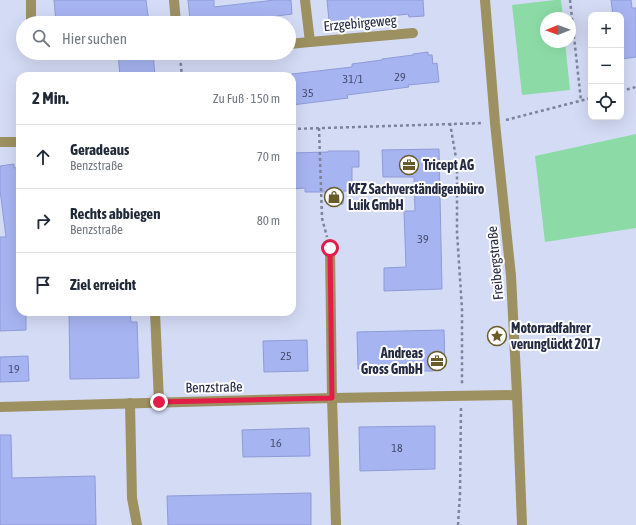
<!DOCTYPE html>
<html lang="de">
<head>
<meta charset="utf-8">
<style>
	body { margin:0; font-family:"Asap Condensed",sans-serif; background:#f2f2f3; color:#1f2937 }
	.controls { position:absolute; right:12px; top:12px; display:grid; overflow:hidden; border-radius:8px; box-shadow:0 4px 16px #0002 }
	.controls button { width:36px; height:36px; display:grid; place-items:center; padding:0; border:0; border-bottom:1px solid #e0e1e3; background:#fff; color:#1f2937; font:20px sans-serif }
	.compass { position:absolute; left:540px; top:12px; width:36px; height:36px; border-radius:50%; background:#fff; box-shadow:0 4px 16px #0002; rotate:269deg }
	.stop { position:absolute; width:12px; height:12px; margin:-9px; border:3px solid #e11d48; border-radius:50%; background:#fff }
	.stop.end { background:#e11d48; border-color:#fff; box-shadow:0 1px 4px #0008 }
	.list { margin:0; padding:0; list-style:none }
	h2 { display:flex; justify-content:space-between; align-items:center; height:52px; margin:0; padding:0 16px; font-size:17px }
	h2 small { font-size:13px; font-weight:400; color:#747a83 }
	.list li { display:grid; grid-template-columns:26px 1fr auto; gap:12px; align-items:center; box-sizing:border-box; height:64px; padding:0 16px; border-top:1px solid #e0e1e3 }
	.list b { display:block; font-size:15px; white-space:nowrap }
	.list p { margin:0; font-size:13px; white-space:nowrap; color:#747a83 }
	.list em { font-size:13px; font-style:normal; color:#747a83 }
	.icon { flex:none; width:22px; height:22px; fill:none; stroke:currentColor; stroke-width:2; stroke-linecap:round; stroke-linejoin:round }
	.map { position:relative; flex:none; width:636px; height:525px; overflow:hidden }
	.search { position:absolute; background:#fff; box-shadow:0 4px 16px #0002; left:16px; top:16px; width:280px; height:44px; display:flex; align-items:center; gap:10px; box-sizing:border-box; padding:0 14px; border-radius:22px; color:#747a83; font-size:15px }
	.panel { position:absolute; background:#fff; box-shadow:0 4px 16px #0002; left:16px; top:72px; width:280px; height:244px; border-radius:12px }
	.map>svg:first-child { display:block }
	.green { fill:#8cdba6 }
	.building { fill:#a6b4f1; stroke:#8e9bd7 }
	.lines { fill:none; stroke-linecap:round; stroke-linejoin:round }
	.path { stroke:#7d839c; stroke-width:2.5; stroke-dasharray:3 3; stroke-linecap:butt }
	.minor { stroke:#9d9061; stroke-width:10 }
	.route { stroke:#e11d48; stroke-width:5 }
	.labels { text-anchor:middle; stroke-width:4; stroke-linejoin:round; paint-order:stroke }
	.number-label { font-size:12px; fill:#444c6e }
	.street-label { font-size:14px; fill:#242a42; stroke:#fdfdfd }
	.poi-label { font-size:14px; font-weight:bold; fill:#242a42; stroke:#fdfdfd; text-anchor:start }
</style>
</head>
<body>
<div class="map">
<svg width="636" height="525" viewBox="0 0 636 525">
	<rect width="100%" height="100%" fill="#d4dbf5"/>
	<g class="green">
		<polygon points="555,0 561,0 563,18 546,18 546,42 565,42 570,90 522,95 512,5"/>
		<polygon points="636,134 636,228 545,242 535,156"/>
	</g>
	<g class="building">
		<polygon points="54,0 146,0 149,23 56,22"/>
		<polygon points="188,0 214,0 214,7 275,0 291,0 292,14 277,16 278,23 193,23 192,19 190,19"/>
		<polygon points="327,0 423,0 424,16 409,17 408,14 383,17 383,20 349,24 350,28 330,30"/>
		<polygon points="611,0 631,0 632,8 636,8 636,57 621,59 621,15 613,15"/>
		<polygon points="428,52 428,55 432,55 433,64 437,63 439,82 408,85 409,87 347,95 348,98 292,105 292,74 352,67 352,64 382,60 382,59 413,55 413,54"/>
		<polygon points="118,53 153,53 155,76 120,76"/>
		<polygon points="439,149 442,289 384,291 384,268 406,267 404,211 415,211 414,177 383,177 382,150"/>
		<polygon points="328,151 359,151 359,167 352,167 352,191 343,191 343,204 329,204 329,192 305,192 305,188 292,189 292,153 328,152"/>
		<polygon points="14,164 14,168 20,167 20,312 26,312 26,330 0,331 0,237 6,237 0,190 0,166"/>
		<polygon points="69,312 130,312 131,322 137,322 139,378 70,379"/>
		<polygon points="444,330 445,367 433,367 433,371 415,371 415,367 358,369 357,332"/>
		<polygon points="307,340 308,371 264,372 263,341"/>
		<polygon points="28,356 29,381 0,382 0,357"/>
		<polygon points="435,426 435,469 360,471 359,427"/>
		<polygon points="309,428 310,456 243,457 242,430"/>
		<polygon points="0,435 11,435 12,478 95,476 96,525 0,525"/>
		<polygon points="311,493 311,525 168,525 167,496"/>
	</g>
	<g class="lines">
		<g class="path">
			<polyline points="570,0 581,101"/>
			<polyline points="180,57 182,76"/>
			<polyline points="621,91 636,87"/>
			<polyline points="506,120 591,98"/>
			<polyline points="450,123 457,164 457,232 462,309 462,384"/>
			<polyline points="319,128 322,218 327,237"/>
			<polyline points="292,129 484,123"/>
			<polyline points="458,525 460,494 461,407"/>
		</g>
		<g class="minor">
			<polyline points="31,0 31,23"/>
			<polyline points="174,0 176,23"/>
			<polyline points="485,0 495,123 511,276 517,395 522,525"/>
			<polyline points="310,42 413,33"/>
			<polyline points="289,44 310,42 305,0"/>
			<polyline points="192,53 194,54 207,53"/>
			<polyline points="0,142 20,142"/>
			<polyline points="330,248 332,398 336,525"/>
			<polyline points="155,312 159,402"/>
			<polyline points="130,403 132,498 137,525"/>
			<polyline points="0,407 332,398 517,395"/>
		</g>
	</g>
	<g class="lines">
		<polyline class="route" points="159,402 332,398 330,248"/>
	</g>
	<defs>
		<g id="office-ring" transform="scale(1)"><circle r="9.5" fill="#fdfdfd" stroke="#695b28" stroke-width="1.5"/><path d="M-6-3h4V-5.5h4V-3h4V5H-6ZM-1-4.5V-3h2v-1.5ZM-6 0V1H6V0Z" fill="#695b28"/></g>
		<g id="shop-ring" transform="scale(1)"><circle r="9.5" fill="#fdfdfd" stroke="#695b28" stroke-width="1.5"/><path d="M-5-2.5h2.3a2.7 3.5 0 0 1 5.4 0H5L5.5 6h-11ZM-1.5-2.5h3a1.5 2.3 0 0 0-3 0Z" fill="#695b28"/></g>
		<g id="sight-ring" transform="scale(1)"><circle r="9.5" fill="#fdfdfd" stroke="#695b28" stroke-width="1.5"/><path d="M0-6L1.8-2.2L6-1.7L2.9 1.2L3.7 5.4L0 3.3L-3.7 5.4L-2.9 1.2L-6-1.7L-1.8-2.2Z" fill="#695b28"/></g>
	</defs>
	<g fill-rule="evenodd">
		<use href="#office-ring" x="409" y="165"/>
		<use href="#shop-ring" x="334" y="197"/>
		<use href="#sight-ring" x="497" y="336"/>
		<use href="#office-ring" x="437" y="361"/>
	</g>
	<g class="labels">
		<g class="number-label">
			<text x="400" y="81">29</text>
			<text x="353" y="83">31/1</text>
			<text x="308" y="97">35</text>
			<text x="423" y="243">39</text>
			<text x="286" y="360">25</text>
			<text x="14" y="373">19</text>
			<text x="276" y="447">16</text>
			<text x="397" y="452">18</text>
		</g>
		<g class="street-label">
			<text transform="translate(360 23) rotate(-5)" y="5">Erzgebirgeweg</text>
			<text transform="translate(495 263) rotate(-95)" y="5">Freibergstraße</text>
			<text transform="translate(214 387) rotate(-1)" y="5">Benzstraße</text>
		</g>
		<g class="poi-label">
			<text x="423" y="170">Tricept AG</text>
			<text x="348" y="194">KFZ Sachverständigenbüro<tspan x="348" dy="16">Luik GmbH</tspan></text>
			<text x="511" y="333">Motorradfahrer<tspan x="511" dy="16">verunglückt 2017</tspan></text>
			<text x="423" y="358" text-anchor="end">Andreas<tspan x="423" dy="16">Gross GmbH</tspan></text>
		</g>
	</g>
</svg>
<div class="controls">
<button>+</button>
<button>−</button>
<button><svg class="icon" aria-label="locate" viewBox="0 0 24 24"><circle cx="12" cy="12" r="6"/><path d="M12 2v4M12 18v4M2 12h4M18 12h4"/></svg></button>
</div>
<svg class="compass" viewBox="-18 -18 36 36"><path d="M0-13l5 13h-10z" fill="#e53935"/><path d="M0 13l5-13h-10z" fill="#747a83"/></svg>
<div class="stop" style="left:330px;top:248px"></div>
<div class="stop end" style="left:159px;top:402px"></div>
<div class="search"><svg class="icon" aria-label="search" viewBox="0 0 24 24"><circle cx="10" cy="10" r="6"/><path d="M15 15l6 6"/></svg>Hier suchen</div>
<section class="panel">
<h2>2 Min.<small>Zu Fuß · 150 m</small></h2>
<ul class="list">
<li><svg class="icon" aria-label="ahead" viewBox="0 0 24 24"><path d="M12 20V5M6 11l6-6 6 6"/></svg><div><b>Geradeaus</b><p>Benzstraße</p></div><em>70 m</em></li>
<li><svg class="icon" aria-label="right" viewBox="0 0 24 24"><path d="M7 20v-9h11M14 6l5 5-5 5"/></svg><div><b>Rechts abbiegen</b><p>Benzstraße</p></div><em>80 m</em></li>
<li><svg class="icon" aria-label="arrive" viewBox="0 0 24 24"><path d="M6 21V4h12l-3 4 3 4H6"/></svg><div><b>Ziel erreicht</b></div></li>
</ul>
</section>
</div>
</body>
</html>
